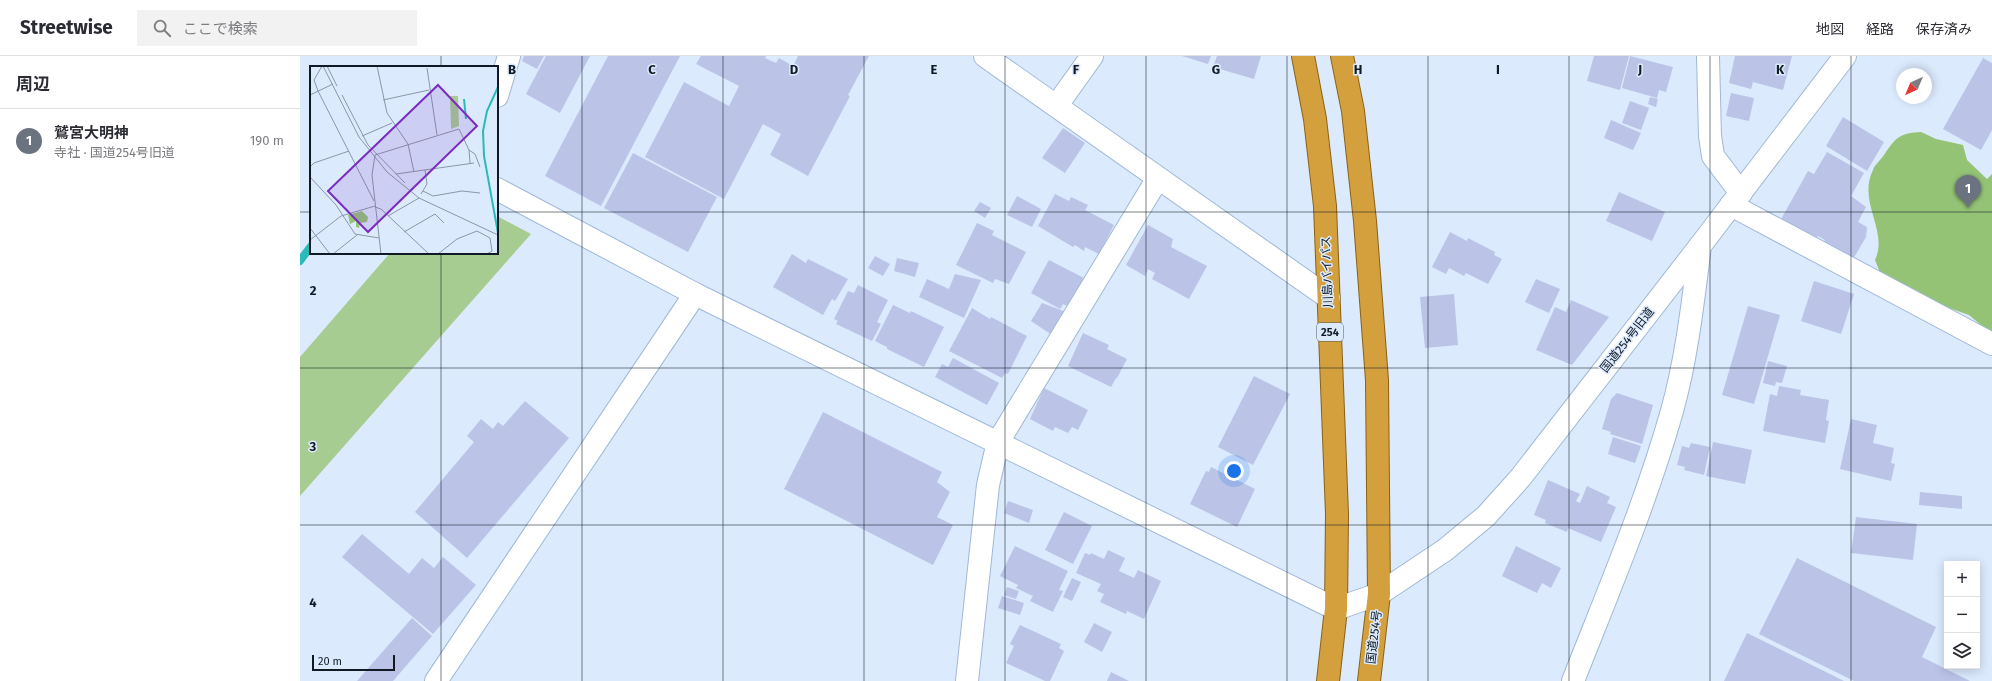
<!DOCTYPE html>
<html lang="ja">
<head>
<meta charset="utf-8">
<style>
	body { margin:0; font-family:"Fira Sans","Noto Sans JP",sans-serif; background:#f2f2f3; color:#2b2b33 }
	.controls { position:absolute; right:12px; bottom:12px; display:grid; overflow:hidden; border-radius:0px; box-shadow:0 2px 10px #0003 }
	.controls button { width:36px; height:36px; display:grid; place-items:center; padding:0; border:0; border-bottom:1px solid #e1e1e2; background:#fff; color:#2b2b33; font:20px sans-serif }
	.compass { position:absolute; left:1596px; top:12px; width:36px; height:36px; border-radius:50%; background:#fff; box-shadow:0 2px 10px #0003; rotate:224deg }
	.scale { position:absolute; left:12px; bottom:10px; width:83px; box-sizing:border-box; padding-left:4px; border:2px solid #111a24; border-top:0; font-size:11px; line-height:14px; white-space:nowrap; color:#111a24; -webkit-text-stroke:3px #dbeafd; paint-order:stroke }
	.you { position:absolute; left:934px; top:415px; width:14px; height:14px; margin:-10px; border:3px solid #fff; border-radius:50%; background:#1a73e8; box-shadow:0 0 0 6px #1a73e833 }
	.badge { display:grid; place-items:center; width:26px; height:26px; border-radius:50%; background:#7c3aed; color:#fff; font-size:13px; font-weight:700 }
	.pin { position:absolute; translate:-50% -33px; filter:drop-shadow(0 1px 2px #0008) }
	.pin::after { content:''; position:absolute; top:21px; width:14px; height:12px; background:inherit; clip-path:polygon(0 0,100% 0,50% 100%) }
	.list { margin:0; padding:0; list-style:none }
	h2 { display:flex; justify-content:space-between; align-items:center; height:52px; margin:0; padding:0 16px; font-size:17px }
	h2 small { font-size:13px; font-weight:400; color:#7c7c81 }
	.list li { display:grid; grid-template-columns:26px 1fr auto; gap:12px; align-items:center; box-sizing:border-box; height:64px; padding:0 16px; border-top:1px solid #e1e1e2 }
	.list b { display:block; font-size:15px; white-space:nowrap }
	.list p { margin:0; font-size:13px; white-space:nowrap; color:#7c7c81 }
	.list em { font-size:13px; font-style:normal; color:#7c7c81 }
	.icon { flex:none; width:22px; height:22px; fill:none; stroke:currentColor; stroke-width:2; stroke-linecap:round; stroke-linejoin:round }
	.map { position:relative; flex:none; width:1692px; height:625px; overflow:hidden }
	header { display:flex; align-items:center; gap:24px; box-sizing:border-box; height:56px; padding:0 20px; background:#fff; border-bottom:1px solid #e1e1e2 }
	header strong { font-size:19px }
	nav { display:flex; gap:22px; margin-inline-start:auto; font-size:14px }
	.search { width:280px; height:36px; background:#f2f2f3; display:flex; align-items:center; gap:10px; box-sizing:border-box; padding:0 14px; border-radius:0px; color:#7c7c81; font-size:15px }
	main { display:flex }
	aside { flex:1; background:#fff }
	.map>svg:first-child { display:block }
	.green { fill:#a7cc91 }
	.forest { fill:#94c376 }
	.lines { fill:none; stroke-linecap:round; stroke-linejoin:round }
	.stream { stroke:#29bbba; stroke-width:8 }
	.building { fill:#bbc4e7 }
	.minor-casing { stroke:#a0b8d6; stroke-width:24 }
	.tertiary-casing { stroke:#a0b8d6; stroke-width:24 }
	.trunk-casing { stroke:#896216; stroke-width:24 }
	.minor { stroke:#fff; stroke-width:22 }
	.tertiary { stroke:#fff; stroke-width:22 }
	.trunk { stroke:#d4a03e; stroke-width:22 }
	.grid { fill:none; stroke:#111a24; stroke-width:1; stroke-opacity:0.55 }
	.labels { text-anchor:middle; stroke-width:3; stroke-linejoin:round; paint-order:stroke }
	.shield { fill:#dbeafd; stroke:#4e5865; stroke-width:1 }
	.shield-label { font-size:11px; font-weight:bold; fill:#111a24 }
	.street-label { font-size:12px; fill:#111a24; stroke:#dbeafd }
	.inset-river { fill:none; stroke:#29bbba; stroke-width:2 }
	.inset-road { fill:none; stroke:#8a97a6; stroke-width:1 }
	.view { fill:#7b2cbf; fill-opacity:0.15; stroke:#7b2cbf; stroke-width:2 }
	.inset-edge { fill:none; stroke:#111a24; stroke-width:2 }
	.grid-label { font-size:13px; text-anchor:middle; font-weight:bold; fill:#111a24; stroke:#dbeafd; stroke-width:3; stroke-linejoin:round; paint-order:stroke }
</style>
</head>
<body>
<header>
<strong>Streetwise</strong>
<div class="search"><svg class="icon" aria-label="search" viewBox="0 0 24 24"><circle cx="10" cy="10" r="6"/><path d="M15 15l6 6"/></svg>ここで検索</div>
<nav><a>地図</a><a>経路</a><a>保存済み</a></nav>
</header>
<main>
<aside>
<h2>周辺<small></small></h2>
<ul class="list">
<li><span class="badge" style="background:#6b7280">1</span><div><b>鷲宮大明神</b><p>寺社 · 国道254号旧道</p></div><em>190 m</em></li>
</ul>
</aside>
<div class="map">
<svg width="1692" height="625" viewBox="0 0 1692 625">
	<rect width="100%" height="100%" fill="#dbeafd"/>
	<polygon class="green" points="197,160 231,178 0,440 0,301 90,197 197,197"/>
	<path class="forest" d="M 1621,76 L 1636,83 L 1663,89 L 1667,104 L 1687,123 L 1692,118 L 1692,276 L 1687,274 L 1669,259 L 1626,244 L 1581,219 L 1575,204 C 1589,175 1557,146 1573,114 C 1575,108 1581,104 1584,99 C 1596,81 1600,77 1621,76 Z"/>
	<g class="lines">
		<polyline class="stream" points="0,205 11,190"/>
	</g>
	<g class="building">
		<polygon points="224,0 244,0 237,13 222,5"/>
		<polygon points="246,0 290,0 260,57 226,38"/>
		<polygon points="308,0 380,0 301,150 245,120"/>
		<polygon points="401,0 466,0 465,2 476,7 479,2 493,10 498,0 569,0 548,39 550,40 508,120 470,99 481,78 463,68 424,143 345,101 384,26 429,50 439,30 396,8"/>
		<polygon points="882,0 911,0 908,8"/>
		<polygon points="917,0 961,0 954,23 913,11"/>
		<polygon points="1294,0 1329,0 1320,34 1287,25"/>
		<polygon points="1330,0 1373,11 1366,36 1359,34 1357,42 1322,32"/>
		<polygon points="1435,0 1492,0 1483,34 1453,26 1451,33 1429,27"/>
		<polygon points="1683,2 1692,7 1692,74 1681,94 1643,73"/>
		<polygon points="1431,37 1454,42 1449,65 1426,60"/>
		<polygon points="1350,41 1358,43 1356,51 1348,48"/>
		<polygon points="1330,45 1349,52 1341,74 1322,67"/>
		<polygon points="1543,61 1584,86 1567,115 1526,90"/>
		<polygon points="1311,64 1341,77 1333,94 1304,82"/>
		<polygon points="763,72 785,87 765,117 742,102"/>
		<polygon points="1527,96 1564,117 1551,140 1566,151 1558,166 1567,171 1566,181 1552,205 1522,189 1525,184 1518,180 1515,185 1480,165 1508,115 1514,118"/>
		<polygon points="333,97 417,141 388,196 304,152"/>
		<polygon points="1319,136 1365,156 1352,185 1306,165"/>
		<polygon points="755,138 769,145 771,141 788,149 785,154 814,169 799,198 785,191 784,195 775,189 773,191 738,170"/>
		<polygon points="717,140 741,153 732,171 707,159"/>
		<polygon points="680,146 691,152 685,162 674,155"/>
		<polygon points="677,167 694,175 692,179 726,196 709,228 695,223 693,227 656,209"/>
		<polygon points="848,169 873,183 871,191 907,210 889,243 852,223 855,217 848,213 845,220 826,209"/>
		<polygon points="1150,176 1167,185 1168,182 1195,196 1194,199 1202,203 1188,228 1166,217 1164,220 1149,212 1146,218 1132,211"/>
		<polygon points="492,198 506,207 508,203 548,223 535,245 532,243 523,259 473,231"/>
		<polygon points="575,200 590,208 583,220 568,212"/>
		<polygon points="597,202 619,207 615,221 594,215"/>
		<polygon points="749,204 784,222 769,251 763,248 760,253 731,237"/>
		<polygon points="655,218 681,224 664,262 619,241 627,223 649,233"/>
		<polygon points="1236,223 1260,233 1249,257 1225,246"/>
		<polygon points="1514,225 1554,238 1541,278 1501,265"/>
		<polygon points="558,229 588,244 577,266 581,268 572,285 536,268 538,265 534,263 548,235 554,237"/>
		<polygon points="1154,238 1158,289 1125,292 1120,241"/>
		<polygon points="1271,244 1309,261 1272,309 1236,294 1255,251 1266,256"/>
		<polygon points="742,247 766,256 752,279 731,265"/>
		<polygon points="593,249 610,257 611,255 644,271 624,311 587,293 587,291 575,285"/>
		<polygon points="1448,250 1480,259 1454,348 1422,339"/>
		<polygon points="672,252 690,263 691,261 727,280 708,318 705,317 702,322 649,295"/>
		<polygon points="783,277 809,289 807,293 827,303 817,322 816,322 811,331 768,310"/>
		<polygon points="653,302 699,327 687,349 635,321 642,308 648,311"/>
		<polygon points="1468,305 1487,310 1482,327 1476,326 1475,330 1463,327"/>
		<polygon points="954,320 990,338 953,409 918,391"/>
		<polygon points="1479,330 1501,334 1500,339 1529,344 1526,364 1529,365 1525,387 1463,375 1470,338 1477,340"/>
		<polygon points="744,332 788,354 778,374 772,371 768,377 755,371 753,375 730,363"/>
		<polygon points="1317,337 1353,349 1342,388 1310,378 1311,376 1302,373 1311,343"/>
		<polygon points="225,345 269,382 167,502 115,456 174,386 167,380 181,363 193,373 198,366 203,370"/>
		<polygon points="523,356 642,416 637,426 650,436 637,461 653,469 633,509 484,433"/>
		<polygon points="1551,363 1577,369 1573,387 1594,392 1591,407 1595,408 1591,425 1540,413"/>
		<polygon points="1313,381 1341,390 1335,407 1308,398"/>
		<polygon points="1413,386 1452,394 1445,428 1406,420"/>
		<polygon points="1391,387 1410,391 1404,419 1384,414 1385,411 1377,409 1382,390 1389,392"/>
		<polygon points="911,411 955,433 937,471 890,448 906,415 909,416"/>
		<polygon points="1248,424 1280,438 1276,445 1280,447 1287,430 1310,441 1307,447 1316,451 1301,486 1268,472 1267,476 1245,467 1246,464 1234,459"/>
		<polygon points="1620,436 1662,440 1662,453 1619,449"/>
		<polygon points="708,445 733,454 729,467 704,457"/>
		<polygon points="764,456 792,470 773,508 745,494"/>
		<polygon points="1556,461 1617,468 1613,504 1551,497"/>
		<polygon points="62,478 109,518 122,502 134,512 143,501 176,529 133,578 42,501"/>
		<polygon points="715,490 768,515 759,534 763,535 753,556 730,545 733,540 716,532 718,529 700,520"/>
		<polygon points="1216,490 1261,512 1251,532 1242,527 1237,537 1202,520"/>
		<polygon points="808,494 825,502 819,515 834,522 838,514 861,525 844,563 827,555 826,558 800,546 804,538 797,535 801,528 776,517 785,497 790,499 791,497 804,503"/>
		<polygon points="1497,502 1636,571 1622,601 1670,625 1554,625 1459,578"/>
		<polygon points="772,522 781,526 772,545 763,541"/>
		<polygon points="707,531 719,535 716,543 704,539"/>
		<polygon points="702,540 724,547 720,559 698,552"/>
		<polygon points="112,562 132,580 93,625 57,625"/>
		<polygon points="794,567 812,576 802,596 784,586"/>
		<polygon points="720,569 761,588 759,592 764,595 750,625 745,625 706,607 714,590 710,588"/>
		<polygon points="1447,577 1544,625 1424,625"/>
		<polygon points="811,616 829,625 807,625"/>
	</g>
	<g class="lines">
		<g class="minor-casing">
			<g id="minor">
				<polyline points="685,0 1029,242"/>
				<polyline points="197,40 209,0"/>
				<polyline points="757,49 792,0"/>
				<polyline points="197,133 395,238 1036,553"/>
				<polyline points="1431,149 1692,288"/>
				<polyline points="136,625 395,238"/>
				<polyline points="667,625 688,429 698,386 858,122"/>
			</g>
		</g>
		<g class="tertiary-casing">
			<g id="tertiary">
				<polyline points="1408,0 1410,80 1413,100 1441,137"/>
				<polyline points="1036,553 1079,538 1145,494 1186,460 1221,421 1400,190 1545,0"/>
				<path d="M 1273,625 C 1308,536 1346,447 1372,355 C 1387,301 1393,245 1400,190"/>
			</g>
		</g>
		<g class="trunk-casing">
			<g id="trunk">
				<polyline points="1003,0 1015,63 1025,150 1037,458 1036,553 1028,625"/>
				<polyline points="1042,0 1053,55 1065,165 1077,324 1079,538 1069,625"/>
			</g>
		</g>
		<use href="#minor" class="minor"/>
		<use href="#tertiary" class="tertiary"/>
		<use href="#trunk" class="trunk"/>
	</g>
	<path class="grid" d="M 141,0 L 141,11M 282,0 L 282,625M 423,0 L 423,625M 564,0 L 564,625M 705,0 L 705,625M 846,0 L 846,625M 987,0 L 987,625M 1128,0 L 1128,625M 1269,0 L 1269,625M 1410,0 L 1410,625M 1551,0 L 1551,625M 0,156 L 11,156M 197,156 L 1692,156M 141,197 L 141,625M 0,312 L 1692,312M 0,469 L 1692,469"/>
	<g class="labels">
		<rect class="shield" x="1017" y="267" width="26" height="18" rx="3"/>
		<g class="shield-label">
			<text x="1030" y="280">254</text>
		</g>
		<g class="street-label">
			<text transform="translate(1027 216) rotate(-92)" y="4">川島バイパス</text>
			<text transform="translate(1327 284) rotate(-52)" y="4">国道254号旧道</text>
			<text transform="translate(1074 581) rotate(-83)" y="4">国道254号</text>
		</g>
	</g>
	<g transform="translate(10 10)">
		<rect width="188" height="188" fill="#dbeafd"/>
		<path d="M 140,30 L 148,30 L 149,60 L 141,63 Z" fill="#a7cc91"/>
		<path d="M 52,145 L 58,151 L 57,156 L 50,157 L 49,162 L 46,161 L 46,155 L 40,158 L 38,149 Z" fill="#94c376"/>
		<path class="inset-river" d="M 188,21 L 177,45 L 173,65 L 174,90 L 188,167M 154,33 L 156,53"/>
		<path class="inset-road" d="M 12,0 L 4,14 L 8,25 L 64,135M 13,0 L 49,71 L 77,106 L 109,132 L 188,169M 17,0 L 27,20M 67,0 L 77,47 L 98,78 L 104,106M 110,0 L 127,0M 117,2 L 127,69M 0,29 L 23,18M 32,29 L 58,79 L 95,117M 73,34 L 119,24M 52,70 L 82,57M 159,84 L 165,88 L 170,101M 0,101 L 4,97 L 39,85M 86,108 L 164,97M 0,111 L 26,139 L 45,168 L 69,172M 113,125 L 123,130 L 152,125 L 170,127M 111,128 L 117,118 L 115,104M 65,141 L 71,143 L 119,188M 78,150 L 109,132M 0,162 L 20,188M 94,166 L 125,148 L 134,157M 0,174 L 31,150 L 65,140M 23,188 L 47,169M 71,188 L 62,109 L 65,89 L 149,63 L 159,84 L 160,97M 128,188 L 147,173 L 167,165 L 180,172 L 182,185 L 177,188"/>
		<path class="view" d="M 128,19 L 167,60 L 58,166 L 18,125 Z"/>
		<rect width="188" height="188" class="inset-edge"/>
	</g>
	<g class="grid-label">
		<text x="212" y="18">B</text>
		<text x="352" y="18">C</text>
		<text x="494" y="18">D</text>
		<text x="634" y="18">E</text>
		<text x="776" y="18">F</text>
		<text x="916" y="18">G</text>
		<text x="1058" y="18">H</text>
		<text x="1198" y="18">I</text>
		<text x="1340" y="18">J</text>
		<text x="1480" y="18">K</text>
		<text x="13" y="239">2</text>
		<text x="13" y="395">3</text>
		<text x="13" y="551">4</text>
	</g>
</svg>
<div class="controls">
<button>+</button>
<button>−</button>
<button><svg class="icon" aria-label="layers" viewBox="0 0 24 24"><path d="M12 4l9 5-9 5-9-5zM3 14l9 5 9-5"/></svg></button>
</div>
<svg class="compass" viewBox="-18 -18 36 36"><path d="M0-13l5 13h-10z" fill="#e53935"/><path d="M0 13l5-13h-10z" fill="#7c7c81"/></svg>
<div class="scale">20 m</div>
<div class="you"></div>
<div class="pin badge" style="left:1668px;top:152px;background:#6b7280">1</div>
</div>
</main>
</body>
</html>
